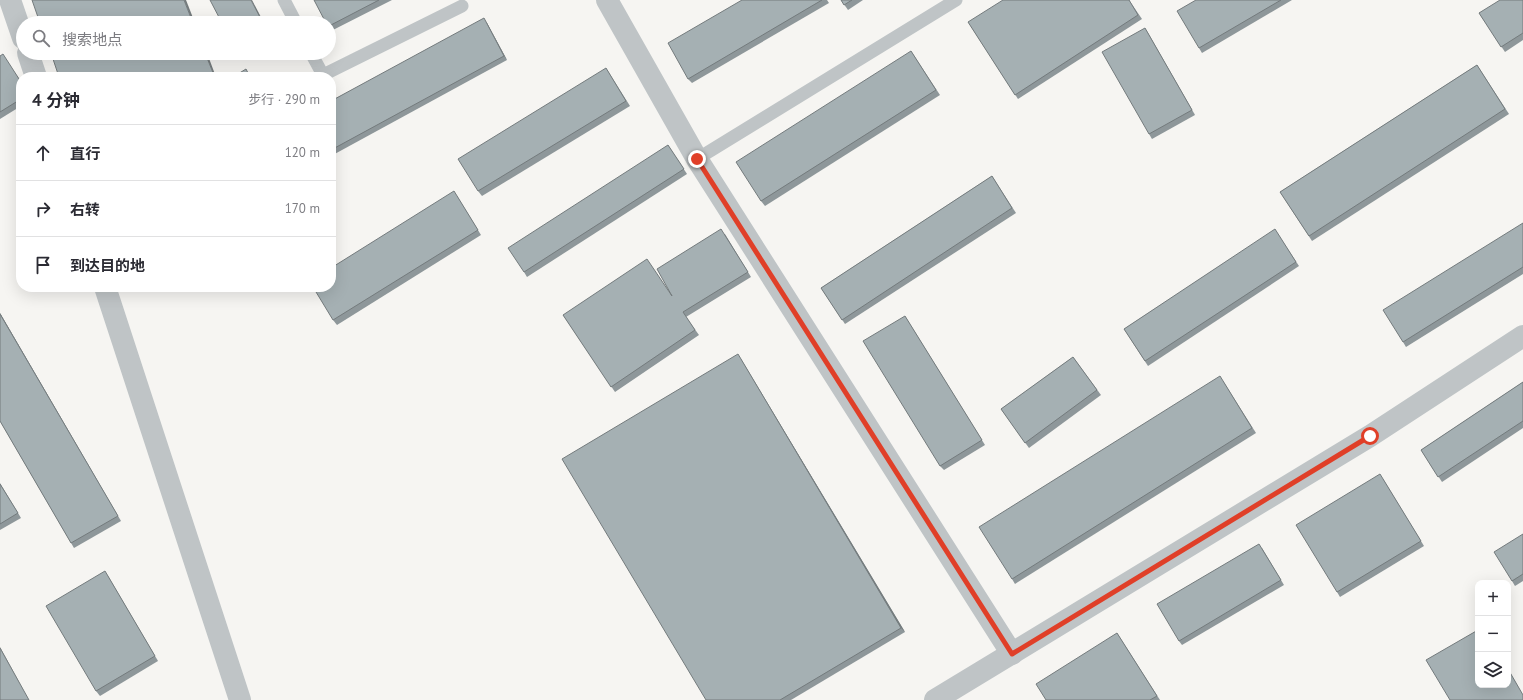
<!DOCTYPE html>
<html lang="zh">
<head>
<meta charset="utf-8">
<style>
	body { margin:0; font-family:"PT Sans","Noto Sans SC",sans-serif; background:#f2f2f3; color:#2b2b33 }
	.controls { position:absolute; right:12px; bottom:12px; display:grid; overflow:hidden; border-radius:8px; box-shadow:0 4px 16px #0002 }
	.controls button { width:36px; height:36px; display:grid; place-items:center; padding:0; border:0; border-bottom:1px solid #e1e1e2; background:#fff; color:#2b2b33; font:20px sans-serif }
	.stop { position:absolute; width:12px; height:12px; margin:-9px; border:3px solid #e03f28; border-radius:50%; background:#fff }
	.stop.end { background:#e03f28; border-color:#fff; box-shadow:0 1px 4px #0008 }
	.list { margin:0; padding:0; list-style:none }
	h2 { display:flex; justify-content:space-between; align-items:center; height:52px; margin:0; padding:0 16px; font-size:17px }
	h2 small { font-size:13px; font-weight:400; color:#7c7c81 }
	.list li { display:grid; grid-template-columns:26px 1fr auto; gap:12px; align-items:center; box-sizing:border-box; height:56px; padding:0 16px; border-top:1px solid #e1e1e2 }
	.list b { display:block; font-size:15px; white-space:nowrap }
	.list em { font-size:13px; font-style:normal; color:#7c7c81 }
	.icon { flex:none; width:22px; height:22px; fill:none; stroke:currentColor; stroke-width:2; stroke-linecap:round; stroke-linejoin:round }
	.map { position:relative; flex:none; width:1523px; height:700px; overflow:hidden }
	.search { position:absolute; background:#fff; box-shadow:0 4px 16px #0002; left:16px; top:16px; width:320px; height:44px; display:flex; align-items:center; gap:10px; box-sizing:border-box; padding:0 14px; border-radius:22px; color:#7c7c81; font-size:15px }
	.panel { position:absolute; background:#fff; box-shadow:0 4px 16px #0002; left:16px; top:72px; width:320px; height:220px; border-radius:16px }
	.map>svg:first-child { display:block }
	.lines { fill:none; stroke-linecap:round; stroke-linejoin:round }
	.service { stroke:#bfc4c6; stroke-width:13 }
	.minor { stroke:#bfc4c6; stroke-width:22 }
	.wall { fill:#8e979a }
	.shaded-wall { fill:#747b7d }
	.building { fill:#a5b0b3; stroke:#747b7d }
	.route { stroke:#e03f28; stroke-width:5 }
</style>
</head>
<body>
<div class="map">
<svg width="1523" height="700" viewBox="0 0 1523 700">
	<rect width="100%" height="100%" fill="#f6f5f2"/>
	<g class="lines">
		<g class="service">
			<polyline points="284,0 296,23"/>
			<polyline points="311,53 323,75 462,6"/>
			<polyline points="697,159 956,0"/>
		</g>
		<g class="minor">
			<polyline points="10,0 23,38"/>
			<polyline points="607,0 697,159 1012,654"/>
			<polyline points="28,53 36,77"/>
			<polyline points="105,287 240,700"/>
			<polyline points="935,700 1370,436 1523,336"/>
		</g>
	</g>
	<g class="wall">
		<polygon points="314,0 392,0 331,31 329,28 329,23"/>
		<polygon points="742,0 827,0 829,3 692,83 688,79"/>
		<polygon points="841,0 863,0 848,10"/>
		<polygon points="1129,0 1142,19 1018,99 968,22"/>
		<polygon points="1196,0 1292,0 1202,53 1199,48"/>
		<polygon points="1523,0 1523,40 1505,52 1479,13"/>
		<polygon points="487,23 507,60 331,156 331,101"/>
		<polygon points="1145,28 1148,33 1195,115 1152,139 1149,134"/>
		<polygon points="911,51 940,95 765,206 761,201"/>
		<polygon points="0,56 21,81 21,106 0,119"/>
		<polygon points="1477,65 1509,114 1312,241 1280,192"/>
		<polygon points="606,68 630,106 482,196 478,191"/>
		<polygon points="668,145 687,174 527,277 524,272"/>
		<polygon points="992,176 1016,213 845,324 821,288"/>
		<polygon points="457,196 481,235 337,325 333,320"/>
		<polygon points="1523,223 1523,274 1406,347 1403,342"/>
		<polygon points="1275,230 1299,266 1148,366 1124,329"/>
		<polygon points="725,234 751,277 686,317 699,335 615,392 563,315 671,294"/>
		<polygon points="0,313 121,521 74,548 0,421"/>
		<polygon points="905,316 985,445 944,470 940,466"/>
		<polygon points="1073,357 1101,395 1029,448 1001,409"/>
		<polygon points="741,359 905,632 791,700 706,700"/>
		<polygon points="1223,381 1256,433 1015,584 1012,579"/>
		<polygon points="1523,382 1523,428 1442,482 1421,450"/>
		<polygon points="1383,479 1424,546 1340,597 1337,592"/>
		<polygon points="0,483 21,518 0,530"/>
		<polygon points="1523,534 1523,581 1515,586 1512,581"/>
		<polygon points="1262,548 1284,585 1182,645 1179,641"/>
		<polygon points="108,576 158,661 100,696 96,691"/>
		<polygon points="1117,633 1160,700 1046,700"/>
	</g>
	<g class="shaded-wall">
		<polygon points="184,0 186,0 195,23 193,23"/>
		<polygon points="251,0 252,0 264,23 263,23"/>
		<polygon points="484,18 487,23 507,60 504,56"/>
		<polygon points="1145,28 1148,33 1195,115 1192,110"/>
		<polygon points="205,53 207,53 216,77 215,77 214,75"/>
		<polygon points="0,313 121,521 0,314"/>
		<polygon points="738,354 741,359 905,632 901,628"/>
		<polygon points="0,647 29,700 0,648"/>
	</g>
	<g class="building">
		<polygon points="32,0 184,0 193,23 40,23"/>
		<polygon points="210,0 251,0 263,23 222,23"/>
		<polygon points="314,0 379,0 329,26 329,23 326,23"/>
		<polygon points="742,0 822,0 688,79 668,43"/>
		<polygon points="841,0 852,0 844,5"/>
		<polygon points="1003,0 1129,0 1138,15 1015,95 968,22"/>
		<polygon points="1196,0 1281,0 1199,48 1177,11"/>
		<polygon points="1500,0 1523,0 1523,33 1501,47 1479,13"/>
		<polygon points="484,18 504,56 331,150 331,101"/>
		<polygon points="1145,28 1192,110 1149,134 1102,52"/>
		<polygon points="911,51 936,90 761,201 736,162"/>
		<polygon points="51,53 205,53 214,75 211,77 59,77"/>
		<polygon points="3,54 21,82 21,99 0,112 0,56"/>
		<polygon points="1477,65 1505,109 1309,236 1280,192"/>
		<polygon points="606,68 626,101 478,191 458,159"/>
		<polygon points="246,69 250,77 233,77"/>
		<polygon points="668,145 684,169 524,272 508,248"/>
		<polygon points="992,176 1012,208 842,320 821,288"/>
		<polygon points="454,191 478,230 333,320 313,287 331,287 331,268"/>
		<polygon points="1523,223 1523,267 1403,342 1383,310"/>
		<polygon points="721,229 748,272 683,312 695,330 611,387 563,315 647,259 672,296 657,269"/>
		<polygon points="1275,229 1296,262 1145,361 1124,329"/>
		<polygon points="0,314 118,516 71,543 0,421"/>
		<polygon points="905,316 982,440 940,466 863,341"/>
		<polygon points="738,354 901,628 780,700 706,700 562,459"/>
		<polygon points="1073,357 1097,390 1025,443 1001,409"/>
		<polygon points="1220,376 1252,428 1012,579 979,527"/>
		<polygon points="1523,382 1523,421 1438,477 1421,450"/>
		<polygon points="1380,474 1421,541 1337,592 1296,525"/>
		<polygon points="0,484 18,513 0,524"/>
		<polygon points="1523,534 1523,574 1512,581 1494,552"/>
		<polygon points="1259,544 1281,580 1179,641 1157,604"/>
		<polygon points="105,571 155,656 96,691 46,606"/>
		<polygon points="1478,630 1478,685 1508,685 1508,669 1523,695 1523,700 1450,700 1426,660"/>
		<polygon points="1117,633 1157,696 1150,700 1046,700 1036,684"/>
		<polygon points="0,648 29,700 0,700"/>
	</g>
	<g class="lines">
		<polyline class="route" points="697,159 1012,654 1370,436"/>
	</g>
</svg>
<div class="controls">
<button>+</button>
<button>−</button>
<button><svg class="icon" aria-label="layers" viewBox="0 0 24 24"><path d="M12 4l9 5-9 5-9-5zM3 14l9 5 9-5"/></svg></button>
</div>
<div class="stop" style="left:1370px;top:436px"></div>
<div class="stop end" style="left:697px;top:159px"></div>
<div class="search"><svg class="icon" aria-label="search" viewBox="0 0 24 24"><circle cx="10" cy="10" r="6"/><path d="M15 15l6 6"/></svg>搜索地点</div>
<section class="panel">
<h2>4 分钟<small>步行 · 290 m</small></h2>
<ul class="list">
<li><svg class="icon" aria-label="ahead" viewBox="0 0 24 24"><path d="M12 20V5M6 11l6-6 6 6"/></svg><div><b>直行</b></div><em>120 m</em></li>
<li><svg class="icon" aria-label="right" viewBox="0 0 24 24"><path d="M7 20v-9h11M14 6l5 5-5 5"/></svg><div><b>右转</b></div><em>170 m</em></li>
<li><svg class="icon" aria-label="arrive" viewBox="0 0 24 24"><path d="M6 21V4h12l-3 4 3 4H6"/></svg><div><b>到达目的地</b></div></li>
</ul>
</section>
</div>
</body>
</html>
